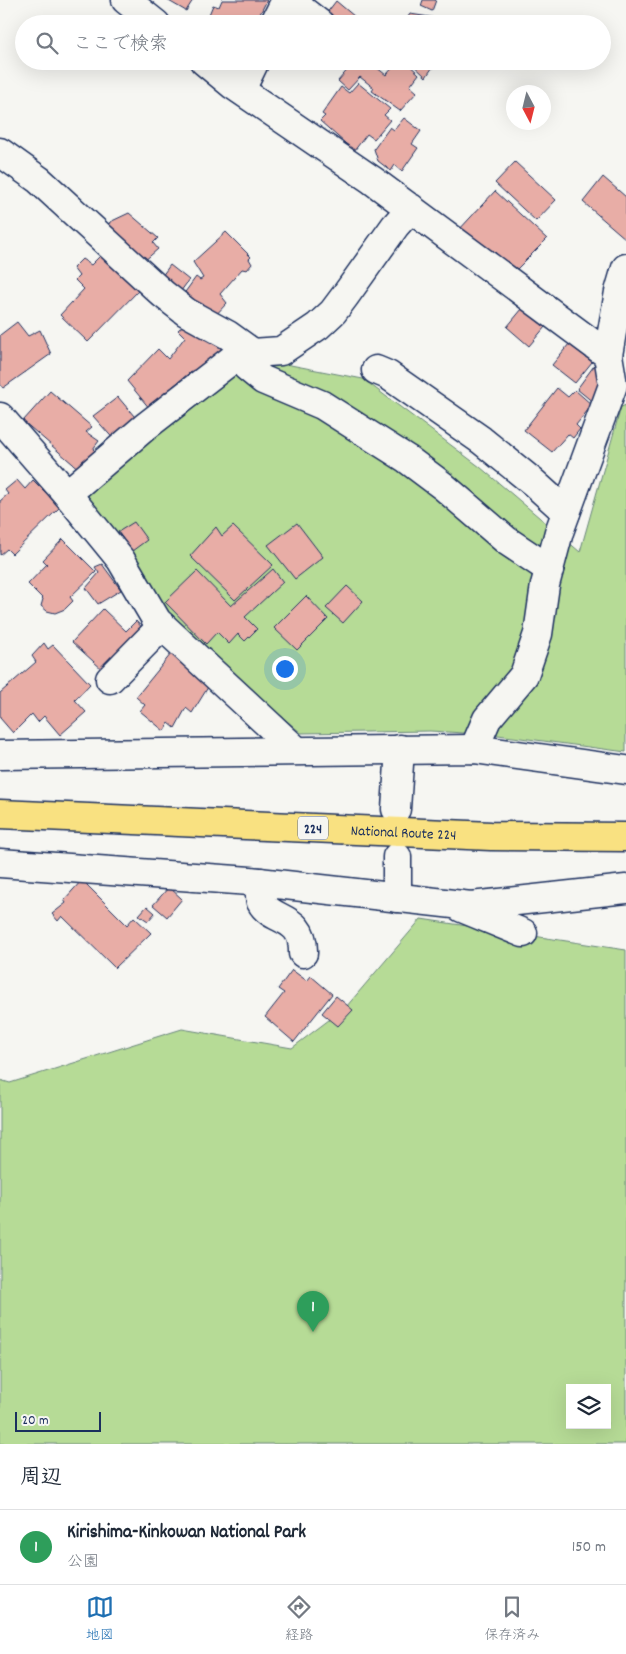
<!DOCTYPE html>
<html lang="ja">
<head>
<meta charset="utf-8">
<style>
	body { margin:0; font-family:Dekko,"Klee One",sans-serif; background:#f2f2f3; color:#1f2937 }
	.controls { position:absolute; right:15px; bottom:15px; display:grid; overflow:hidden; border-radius:0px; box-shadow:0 5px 20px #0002 }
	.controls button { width:45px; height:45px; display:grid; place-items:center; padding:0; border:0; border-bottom:1px solid #e0e1e3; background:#fff; color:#1f2937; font:25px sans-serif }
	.compass { position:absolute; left:506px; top:85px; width:45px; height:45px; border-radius:50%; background:#fff; box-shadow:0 5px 20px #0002; rotate:173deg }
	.scale { position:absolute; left:15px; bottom:12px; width:86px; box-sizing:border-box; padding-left:5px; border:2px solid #1b2f5e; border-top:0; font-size:14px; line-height:18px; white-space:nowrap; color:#1b2f5e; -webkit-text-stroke:4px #f6f6f2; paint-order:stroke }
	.you { position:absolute; left:284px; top:668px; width:18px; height:18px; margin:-12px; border:4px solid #fff; border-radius:50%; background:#1a73e8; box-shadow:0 0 0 8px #1a73e833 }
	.badge { display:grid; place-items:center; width:32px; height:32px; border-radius:50%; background:#1f6fb2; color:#fff; font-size:16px; font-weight:700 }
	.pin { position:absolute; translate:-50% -41px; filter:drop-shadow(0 1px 2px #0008) }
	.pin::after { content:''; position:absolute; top:26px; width:18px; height:15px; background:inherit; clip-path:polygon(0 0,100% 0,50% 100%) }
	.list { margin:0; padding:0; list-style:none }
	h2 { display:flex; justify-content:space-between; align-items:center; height:65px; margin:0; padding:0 20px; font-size:21px }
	h2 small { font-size:16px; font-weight:400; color:#747a83 }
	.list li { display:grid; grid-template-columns:32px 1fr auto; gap:15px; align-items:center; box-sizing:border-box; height:75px; padding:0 20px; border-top:1px solid #e0e1e3 }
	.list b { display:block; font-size:19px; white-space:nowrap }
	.list p { margin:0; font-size:16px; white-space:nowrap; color:#747a83 }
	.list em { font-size:16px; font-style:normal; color:#747a83 }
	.icon { flex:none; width:28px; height:28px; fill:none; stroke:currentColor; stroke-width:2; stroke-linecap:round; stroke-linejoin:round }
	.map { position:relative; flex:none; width:626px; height:1444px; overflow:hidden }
	.search { position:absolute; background:#fff; box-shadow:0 5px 20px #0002; left:15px; right:15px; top:15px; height:55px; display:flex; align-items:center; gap:12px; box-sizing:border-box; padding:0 18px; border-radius:28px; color:#747a83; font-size:19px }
	.sheet { height:140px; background:#fff }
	nav { display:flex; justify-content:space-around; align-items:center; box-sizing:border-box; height:70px; border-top:1px solid #e0e1e3; background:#fff; font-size:14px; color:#747a83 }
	nav a { display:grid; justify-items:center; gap:2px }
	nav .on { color:#1f6fb2 }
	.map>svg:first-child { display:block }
	.green { fill:#b6db96; stroke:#68857a; fill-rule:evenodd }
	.building { fill:#e8ada6; stroke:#1b2f5e }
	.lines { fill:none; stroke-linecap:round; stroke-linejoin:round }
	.minor-casing { stroke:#1b2f5e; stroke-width:31 }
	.highway-casing { stroke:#1b2f5e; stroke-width:31 }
	.minor { stroke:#f6f6f2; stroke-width:28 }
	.highway { stroke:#f9e181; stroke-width:28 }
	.labels { text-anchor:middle; stroke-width:4; stroke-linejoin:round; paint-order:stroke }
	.shield { fill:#f6f6f2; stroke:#5d6b8a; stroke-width:1 }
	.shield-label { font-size:14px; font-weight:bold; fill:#1b2f5e }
	.street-label { font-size:15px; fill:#1b2f5e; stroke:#f6f6f2 }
</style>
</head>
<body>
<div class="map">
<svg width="626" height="1444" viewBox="0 0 626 1444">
	<rect width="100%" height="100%" fill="#f6f6f2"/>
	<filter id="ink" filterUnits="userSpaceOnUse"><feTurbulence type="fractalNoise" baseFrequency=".02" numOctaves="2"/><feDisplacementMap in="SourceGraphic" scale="10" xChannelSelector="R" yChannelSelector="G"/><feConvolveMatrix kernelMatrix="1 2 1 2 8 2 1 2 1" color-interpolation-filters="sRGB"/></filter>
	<g filter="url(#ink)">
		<g class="green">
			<polygon points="249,357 363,379 480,467 580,552 621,407 626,405 626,752 498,735 430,731 301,733 210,655 157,612 79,493"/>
			<path d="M 421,919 L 626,950 L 626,1444 L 0,1444 L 0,1080 L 10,1083 L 182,1029 L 292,1048 L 346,1007 ZM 570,1388 L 607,1388 L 607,1425 L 570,1425 Z"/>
		</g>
		<g class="building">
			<polygon points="167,0 193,0 186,11"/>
			<polygon points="222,0 267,0 259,16 263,19 261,24 205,24 213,5 219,7"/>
			<polygon points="423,0 436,0 432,11 421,6"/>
			<polygon points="336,1 361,22 360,24 338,24 326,14"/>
			<polygon points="410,14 436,18 444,24 403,24"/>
			<polygon points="355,61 365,70 371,63 386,75 399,61 405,61 419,74 410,86 417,92 400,111 372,91 374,88 360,77 348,90 338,81"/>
			<polygon points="409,61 437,61 426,77"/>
			<polygon points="358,83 390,109 384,115 390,120 374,139 367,134 354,151 320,121 325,116 322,114 341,87 349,93"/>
			<polygon points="404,118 421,131 412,144 418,148 402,171 395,165 391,171 378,161 374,149 390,127 394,130"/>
			<polygon points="515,162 556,200 536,221 495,183"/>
			<polygon points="603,177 626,197 626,239 583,202"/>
			<polygon points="495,191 547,239 514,272 493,250 486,257 458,231"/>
			<polygon points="129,213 158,238 153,243 158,249 143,262 105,231 110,222"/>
			<polygon points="226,232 251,257 249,259 252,264 247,270 242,269 220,294 227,303 212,319 183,295 196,277 200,280 203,278 193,262"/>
			<polygon points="104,252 144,285 88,342 60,315 84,289 75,280 79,276 73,268 82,259 91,265"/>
			<polygon points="170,265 189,280 178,295 159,280"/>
			<polygon points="522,309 545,327 529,346 507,327"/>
			<polygon points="189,320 226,347 199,374 193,370 166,392 169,399 150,409 127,381 158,349 168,359 185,337 178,330"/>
			<polygon points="17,322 28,336 40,330 51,354 3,388 0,384 0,335"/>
			<polygon points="569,344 592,362 575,383 552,365"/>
			<polygon points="596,363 605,387 594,403 577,389"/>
			<polygon points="557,388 568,397 575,390 592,405 576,425 580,429 573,438 568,434 552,452 524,430"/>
			<polygon points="50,391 92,427 86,432 99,441 93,449 97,453 80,470 23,421"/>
			<polygon points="118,397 140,423 117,443 93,416"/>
			<polygon points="17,480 25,489 33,480 60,507 12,554 7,549 0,555 0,501 8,494 5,490"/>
			<polygon points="134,522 147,540 132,551 118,532"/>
			<polygon points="297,523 323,557 295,579 268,545"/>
			<polygon points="233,526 273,565 235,600 190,556 216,527 222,536"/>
			<polygon points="63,539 96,572 70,597 73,601 65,609 55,613 47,611 41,606 43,599 28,584 47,564 43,560"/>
			<polygon points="102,564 121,590 98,604 86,588 99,573 95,567"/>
			<polygon points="273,569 283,582 245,617 257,629 245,641 238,634 229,644 217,632 206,644 165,602 197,571 231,606"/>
			<polygon points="347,586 363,601 343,623 326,608"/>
			<polygon points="306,596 328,619 297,650 274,628"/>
			<polygon points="103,609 126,631 136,621 146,632 104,671 72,642"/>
			<polygon points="44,643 48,649 53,645 90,684 75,700 86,712 60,735 44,716 38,722 32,714 13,733 0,718 0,693 36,662 32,656"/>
			<polygon points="171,654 210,684 192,713 186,708 175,728 169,723 164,731 140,711 145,705 136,697"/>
			<polygon points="82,880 127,925 134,917 151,933 115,968 62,916 58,921 52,914 66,903 64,900"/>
			<polygon points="169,887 182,899 167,917 153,905"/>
			<polygon points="147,906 155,913 148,921 139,915"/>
			<polygon points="292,970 307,981 311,976 332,994 294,1042 265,1017 284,993 278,989"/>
			<polygon points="336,996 353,1010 338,1026 322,1013"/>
		</g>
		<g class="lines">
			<g class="minor-casing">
				<g id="minor">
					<polyline points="126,0 156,24"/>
					<polyline points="289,0 320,24"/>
					<polyline points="274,24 286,0"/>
					<polyline points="204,61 233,85 372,180 608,355"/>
					<polyline points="241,90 255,61"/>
					<polyline points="0,152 39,180 163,294 186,312 228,335 253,353"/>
					<polyline points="239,354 247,367 263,380 322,405 407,459 443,486 507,541 549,569"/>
					<polyline points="376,370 388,375 481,440 534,483 566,512"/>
					<polyline points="0,417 67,494 121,560 157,621 296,750"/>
					<polyline points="67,494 145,427 239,354 281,351 318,326 333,312 345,296 395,226 411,208"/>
					<polyline points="110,679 162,626"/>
					<polyline points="474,749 487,719 524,675 538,634 545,585 559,532 613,385 608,355 619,292 626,268"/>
					<polyline points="0,755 474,749 626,770"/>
					<polyline points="396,809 400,749"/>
					<polyline points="397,857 397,898"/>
					<polyline points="0,863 250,881 471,906 626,889"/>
					<path d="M 260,882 C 260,888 259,897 261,902 C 272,923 304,914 303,953"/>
					<polyline points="462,908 523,933"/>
				</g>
			</g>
			<g class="highway-casing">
				<g id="highway">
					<path id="s1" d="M 0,814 L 491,836 L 626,837"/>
				</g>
			</g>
			<use href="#minor" class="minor"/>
			<use href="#highway" class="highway"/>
		</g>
	</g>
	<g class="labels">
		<rect class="shield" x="298" y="816.5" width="30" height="23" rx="4"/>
		<g class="shield-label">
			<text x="313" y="833">224</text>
		</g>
		<g class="street-label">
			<text dy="5" stroke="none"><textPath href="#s1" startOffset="404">National Route 224</textPath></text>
		</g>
	</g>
</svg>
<div class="controls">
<button><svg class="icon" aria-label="layers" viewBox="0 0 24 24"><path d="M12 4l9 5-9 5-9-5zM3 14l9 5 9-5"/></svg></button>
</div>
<svg class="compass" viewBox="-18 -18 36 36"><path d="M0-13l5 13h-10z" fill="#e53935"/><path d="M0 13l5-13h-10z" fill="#747a83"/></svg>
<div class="scale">20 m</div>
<div class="you"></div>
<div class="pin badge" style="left:313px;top:1332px;background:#2e9e5b">1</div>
<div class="search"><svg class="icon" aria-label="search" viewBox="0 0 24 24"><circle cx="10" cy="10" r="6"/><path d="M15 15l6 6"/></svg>ここで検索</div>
</div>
<section class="sheet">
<h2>周辺<small></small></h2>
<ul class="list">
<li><span class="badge" style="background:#2e9e5b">1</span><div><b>Kirishima-Kinkowan National Park</b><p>公園</p></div><em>150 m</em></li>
</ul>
</section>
<nav>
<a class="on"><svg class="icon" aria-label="map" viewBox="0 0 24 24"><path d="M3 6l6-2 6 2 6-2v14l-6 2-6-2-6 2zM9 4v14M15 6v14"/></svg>地図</a>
<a><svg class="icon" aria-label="directions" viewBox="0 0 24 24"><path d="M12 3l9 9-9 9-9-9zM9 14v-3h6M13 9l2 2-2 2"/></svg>経路</a>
<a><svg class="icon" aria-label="saved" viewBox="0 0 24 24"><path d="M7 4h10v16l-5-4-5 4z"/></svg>保存済み</a>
</nav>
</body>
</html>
